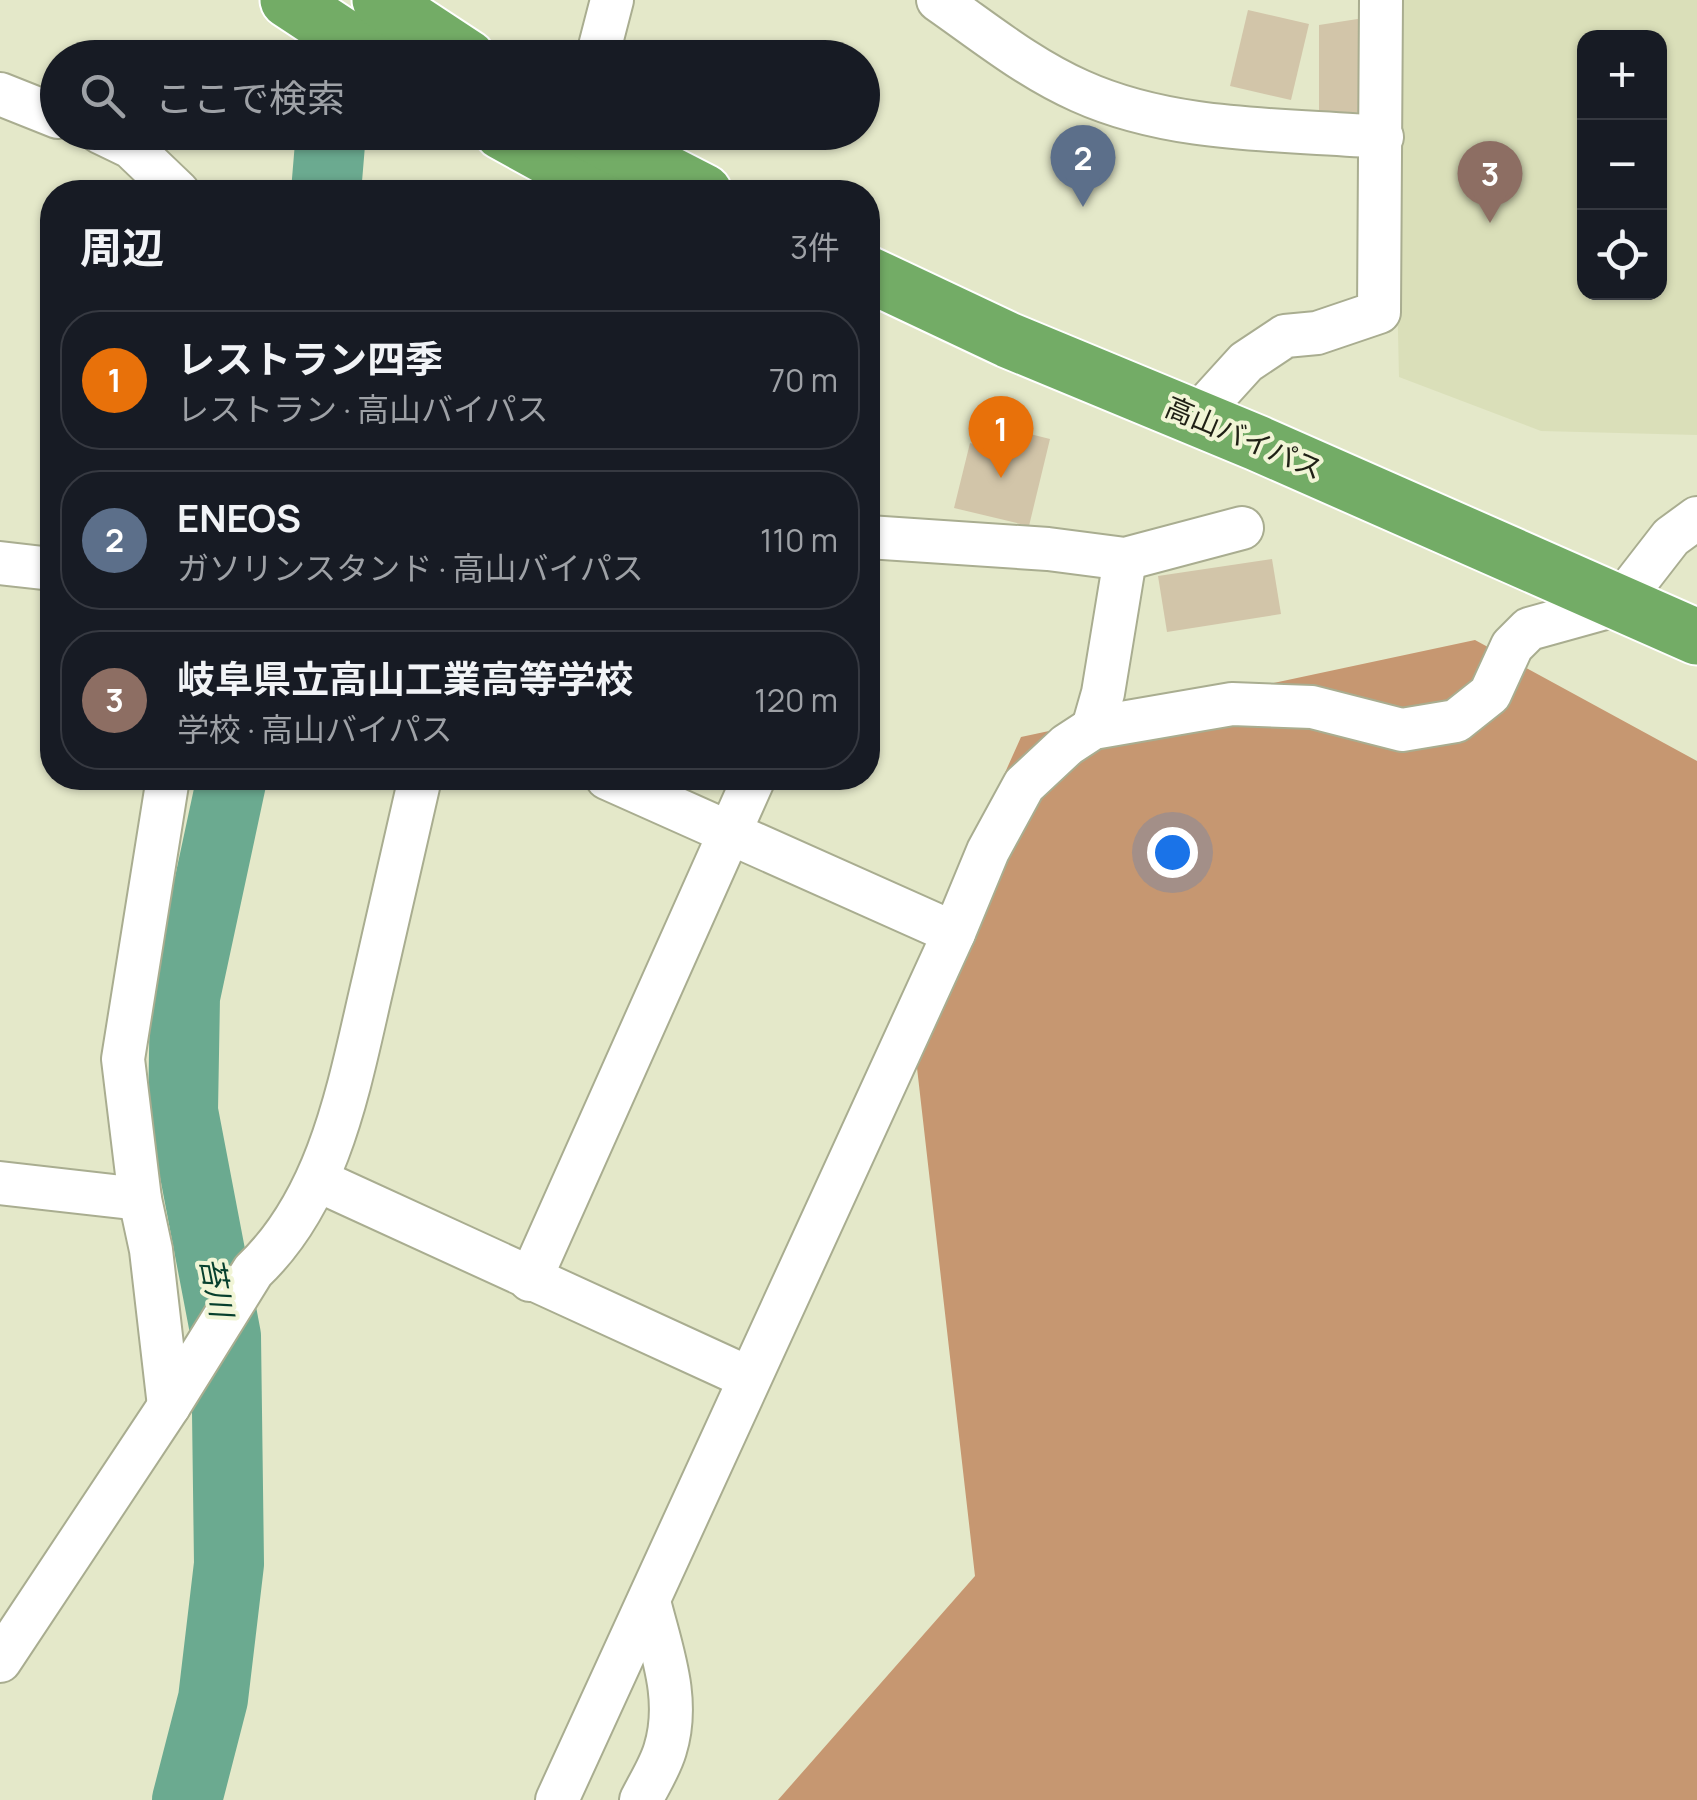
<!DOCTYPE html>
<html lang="ja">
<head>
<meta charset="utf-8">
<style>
	body { margin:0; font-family:Manrope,"Noto Sans JP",sans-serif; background:#20242c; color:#f1f3f6 }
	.controls { position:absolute; right:30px; top:30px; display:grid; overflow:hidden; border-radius:20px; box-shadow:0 2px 8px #0004 }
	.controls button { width:90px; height:90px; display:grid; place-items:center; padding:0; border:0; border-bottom:2px solid #363941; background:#171b24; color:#f1f3f6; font:50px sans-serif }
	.you { position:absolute; left:1172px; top:852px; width:35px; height:35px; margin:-25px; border:8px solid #fff; border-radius:50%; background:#1a73e8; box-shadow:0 0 0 15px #1a73e833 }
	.badge { display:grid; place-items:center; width:65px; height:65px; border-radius:50%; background:#b43d92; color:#fff; font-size:32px; font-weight:700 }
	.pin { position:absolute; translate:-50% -82px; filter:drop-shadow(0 2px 5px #0008) }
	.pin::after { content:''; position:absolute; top:52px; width:35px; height:30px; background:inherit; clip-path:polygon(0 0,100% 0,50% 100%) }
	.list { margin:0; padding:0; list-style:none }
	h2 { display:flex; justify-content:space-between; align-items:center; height:130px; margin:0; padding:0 40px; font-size:42px }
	h2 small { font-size:32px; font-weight:400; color:#9ea1a6 }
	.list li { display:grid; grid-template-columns:65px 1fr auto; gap:30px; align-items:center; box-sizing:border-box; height:140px; margin:0 20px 20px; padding:0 20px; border:2px solid #363941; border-radius:40px }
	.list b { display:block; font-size:38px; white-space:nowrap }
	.list p { margin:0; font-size:32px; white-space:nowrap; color:#9ea1a6 }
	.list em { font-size:32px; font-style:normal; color:#9ea1a6 }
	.icon { flex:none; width:55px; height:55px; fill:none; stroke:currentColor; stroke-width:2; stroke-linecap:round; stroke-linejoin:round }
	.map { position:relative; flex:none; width:1697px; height:1800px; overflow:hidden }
	.search { position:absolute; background:#171b24; box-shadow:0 2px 8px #0004; left:40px; top:40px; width:840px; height:110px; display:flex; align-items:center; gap:25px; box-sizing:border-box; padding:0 35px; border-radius:55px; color:#9ea1a6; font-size:38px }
	.panel { position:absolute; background:#171b24; box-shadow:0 2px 8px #0004; left:40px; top:180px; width:840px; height:610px; border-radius:40px }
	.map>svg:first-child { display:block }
	.built { fill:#dadfb9; fill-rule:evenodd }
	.forest { fill:#c69771 }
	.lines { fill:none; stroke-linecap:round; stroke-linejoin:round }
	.river { stroke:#6baa90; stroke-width:70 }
	.building { fill:#d2c5a9 }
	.minor-casing { stroke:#a9ad90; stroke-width:46 }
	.highway-casing { stroke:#fff; stroke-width:59 }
	.minor { stroke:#fff; stroke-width:42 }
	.highway { stroke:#73ac66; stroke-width:55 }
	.labels { text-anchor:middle; stroke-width:8; stroke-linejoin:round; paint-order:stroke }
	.street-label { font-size:28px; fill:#1f2015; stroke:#f1f5d6 }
	.water-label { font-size:30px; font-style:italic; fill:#063f2d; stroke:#f1f5d6 }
</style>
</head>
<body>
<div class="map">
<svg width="1697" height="1800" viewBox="0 0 1697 1800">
	<rect width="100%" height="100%" fill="#e4e8c9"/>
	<path class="built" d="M 1396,0 L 1697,0 L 1697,435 L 1541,431 L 1399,377 L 1394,153 ZM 1584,38 L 1660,38 L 1660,292 L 1584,292 Z"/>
	<polygon class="forest" points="1475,640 1697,761 1697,1800 778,1800 975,1576 908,989 1021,737"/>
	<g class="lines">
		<g class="river">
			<polyline points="326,192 331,132"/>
			<polyline points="187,1800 213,1699 229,1564 226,1336 183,1111 185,997 232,778"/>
		</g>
	</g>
	<g class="building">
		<polygon points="1248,10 1309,24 1291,100 1230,86"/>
		<polygon points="1364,18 1364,112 1319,114 1319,25"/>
		<polygon points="998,426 1050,439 1029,526 954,508 970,443 992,449"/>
		<polygon points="1272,559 1281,614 1167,632 1158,576"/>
	</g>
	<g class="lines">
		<g class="minor-casing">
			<g id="minor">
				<path d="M 938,0 C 984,32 1028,68 1080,91 C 1173,133 1282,129 1382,137"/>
				<polyline points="597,58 612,0"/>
				<polyline points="0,94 58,117"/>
				<polyline points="100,132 131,147 178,192"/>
				<polyline points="1196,417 1246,362 1285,336 1317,333 1379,312 1381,0"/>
				<polyline points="868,537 1048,549 1125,559 1242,528"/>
				<polyline points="0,563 52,569"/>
				<polyline points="1093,728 1103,693 1125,559"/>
				<polyline points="168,778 123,1059 140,1199 151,1250 169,1406"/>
				<polyline points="607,778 954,933"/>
				<polyline points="317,1180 749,1378"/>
				<polyline points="0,1183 140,1199"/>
				<polyline points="530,1280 754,778"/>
				<path d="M 0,1661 L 169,1406 L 253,1271 C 332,1196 350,1080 374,979 C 389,912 405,845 420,778"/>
				<polyline points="557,1800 954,933 988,851 1024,785 1067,745 1093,728 1232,704 1312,707 1402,730 1456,721 1490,694 1512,646 1529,629 1619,604 1671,537 1697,518"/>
				<path d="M 641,1800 C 649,1784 660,1767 665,1750 C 681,1699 661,1650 649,1601"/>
			</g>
		</g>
		<g class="highway-casing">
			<g id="highway">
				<polyline points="288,0 376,58"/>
				<polyline points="380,0 468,58"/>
				<polyline points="502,132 611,192"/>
				<polyline points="587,132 704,192"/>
				<polyline points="868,274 1008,340 1257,443 1697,637"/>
			</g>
		</g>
		<use href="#minor" class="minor"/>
		<use href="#highway" class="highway"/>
	</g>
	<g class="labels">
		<g class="street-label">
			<text transform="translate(1244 438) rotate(23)" y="10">高山バイパス</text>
		</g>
		<g class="water-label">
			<text transform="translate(216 1287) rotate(79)" y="10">苔川</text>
		</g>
	</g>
</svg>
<div class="controls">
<button>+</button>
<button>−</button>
<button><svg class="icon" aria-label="locate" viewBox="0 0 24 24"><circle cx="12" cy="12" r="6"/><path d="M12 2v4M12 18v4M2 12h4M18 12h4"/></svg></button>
</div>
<div class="you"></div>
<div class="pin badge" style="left:1001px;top:478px;background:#e8710a">1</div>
<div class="pin badge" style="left:1083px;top:207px;background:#5c6f8a">2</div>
<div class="pin badge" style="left:1490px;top:223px;background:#8d6e63">3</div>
<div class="search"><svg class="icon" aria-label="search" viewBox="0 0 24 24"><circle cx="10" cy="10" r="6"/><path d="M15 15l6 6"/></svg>ここで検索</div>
<section class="panel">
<h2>周辺<small>3件</small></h2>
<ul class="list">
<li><span class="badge" style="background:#e8710a">1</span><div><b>レストラン四季</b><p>レストラン · 高山バイパス</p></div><em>70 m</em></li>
<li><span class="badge" style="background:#5c6f8a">2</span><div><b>ENEOS</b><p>ガソリンスタンド · 高山バイパス</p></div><em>110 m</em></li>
<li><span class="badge" style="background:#8d6e63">3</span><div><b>岐阜県立高山工業高等学校</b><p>学校 · 高山バイパス</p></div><em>120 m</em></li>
</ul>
</section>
</div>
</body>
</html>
